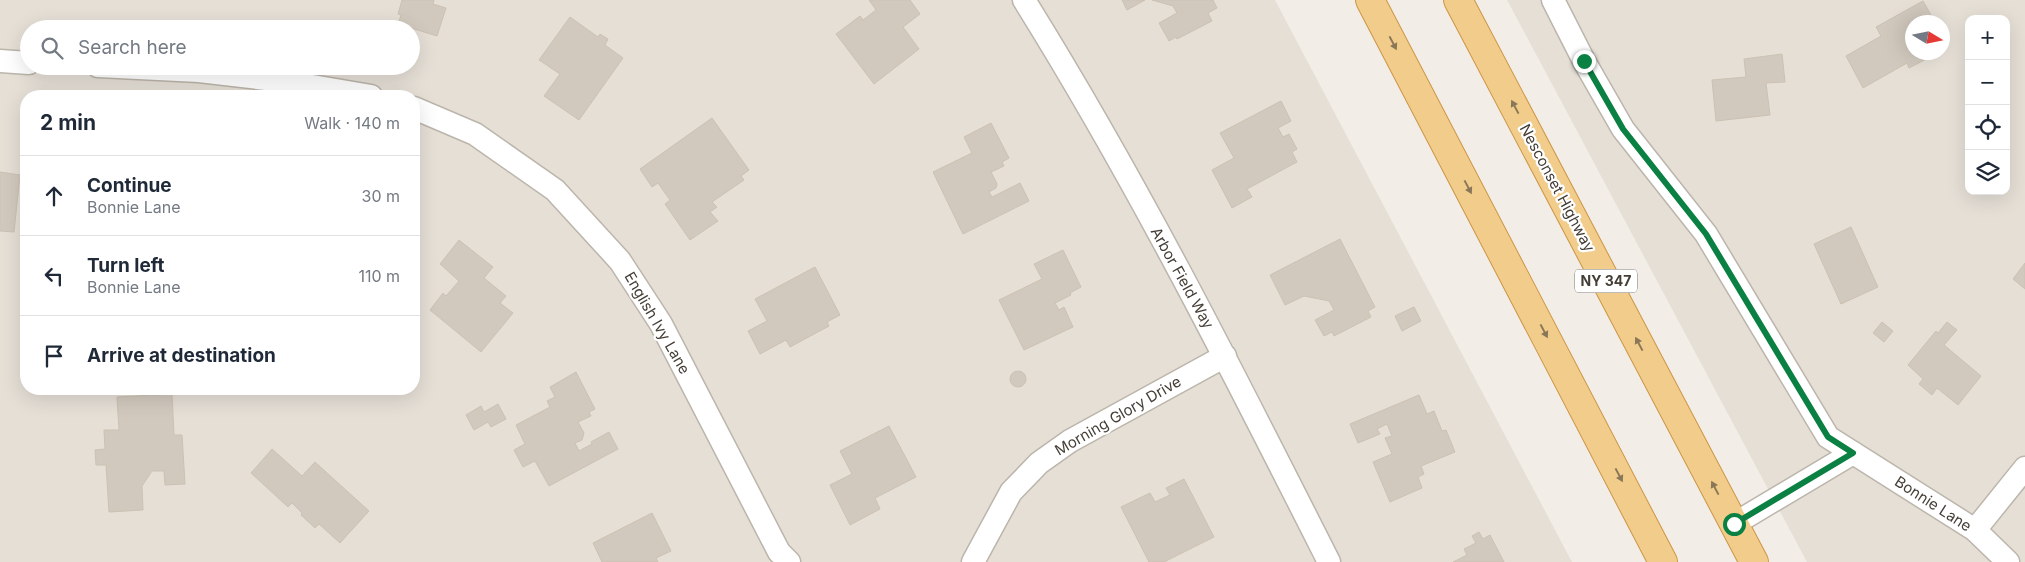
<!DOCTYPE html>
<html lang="en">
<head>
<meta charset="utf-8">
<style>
	body { margin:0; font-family:Inter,sans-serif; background:#f2f2f3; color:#1f2937 }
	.controls { position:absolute; right:15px; top:15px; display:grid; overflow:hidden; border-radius:10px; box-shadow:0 5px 20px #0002 }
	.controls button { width:45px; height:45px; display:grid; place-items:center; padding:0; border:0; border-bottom:1px solid #e0e1e3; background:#fff; color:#1f2937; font:25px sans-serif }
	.compass { position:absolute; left:1905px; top:15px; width:45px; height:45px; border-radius:50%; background:#fff; box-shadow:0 5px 20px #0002; rotate:100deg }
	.stop { position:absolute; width:15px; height:15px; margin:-11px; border:4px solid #0b8043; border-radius:50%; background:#fff }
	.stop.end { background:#0b8043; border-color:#fff; box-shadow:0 1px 5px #0008 }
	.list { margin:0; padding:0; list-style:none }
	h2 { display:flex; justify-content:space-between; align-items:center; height:65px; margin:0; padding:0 20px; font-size:21px }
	h2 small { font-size:16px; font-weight:400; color:#747a83 }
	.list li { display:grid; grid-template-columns:32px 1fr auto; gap:15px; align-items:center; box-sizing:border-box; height:80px; padding:0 20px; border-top:1px solid #e0e1e3 }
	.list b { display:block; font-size:19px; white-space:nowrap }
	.list p { margin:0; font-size:16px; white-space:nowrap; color:#747a83 }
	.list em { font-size:16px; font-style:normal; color:#747a83 }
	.icon { flex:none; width:28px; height:28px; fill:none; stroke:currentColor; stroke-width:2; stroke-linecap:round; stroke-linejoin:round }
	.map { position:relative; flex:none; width:2025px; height:562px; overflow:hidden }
	.search { position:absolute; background:#fff; box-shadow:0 5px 20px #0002; left:20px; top:20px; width:400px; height:55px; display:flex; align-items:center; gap:12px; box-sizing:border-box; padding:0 18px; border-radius:28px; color:#747a83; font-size:19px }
	.panel { position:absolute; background:#fff; box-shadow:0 5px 20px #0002; left:20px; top:90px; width:400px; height:305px; border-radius:20px }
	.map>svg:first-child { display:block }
	.residential { fill:#e5dfd6; fill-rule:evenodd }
	.building { fill:#d2c9be; stroke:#ccc1b2 }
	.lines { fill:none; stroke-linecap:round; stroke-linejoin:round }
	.minor-casing { stroke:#bcb5ab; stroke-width:25 }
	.trunk-casing { stroke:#cd9546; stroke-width:30 }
	.minor { stroke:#fff; stroke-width:22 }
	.trunk { stroke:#f1cc8a; stroke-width:28 }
	.oneway { fill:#897758 }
	.route { stroke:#0b8043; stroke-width:6 }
	.labels { text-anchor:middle; stroke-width:4.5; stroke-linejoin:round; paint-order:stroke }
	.shield { fill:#fff; stroke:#7c7873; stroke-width:1 }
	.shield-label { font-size:14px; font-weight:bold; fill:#443e37 }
	.street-label { font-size:15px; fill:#443e37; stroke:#fff }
</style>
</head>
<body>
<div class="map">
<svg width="2025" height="562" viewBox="0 0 2025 562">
	<rect width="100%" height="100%" fill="#f2eee7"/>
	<g class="residential">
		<path d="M 0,0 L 1275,0 L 1572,562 L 0,562 ZM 29,29 L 411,29 L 411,66 L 29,66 ZM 26,96 L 414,96 L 414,389 L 26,389 Z"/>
		<path d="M 1507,0 L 2025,0 L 2025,562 L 1807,562 ZM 1969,19 L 2006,19 L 2006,191 L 1969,191 ZM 1912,22 L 1942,22 L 1942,52 L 1912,52 Z"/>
	</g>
	<g class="building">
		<polygon points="402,0 434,0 433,4 446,8 437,36 398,24 401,15 398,14"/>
		<polygon points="869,0 910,0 920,14 903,27 919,49 874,84 836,34 860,16 863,20 876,10"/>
		<polygon points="1122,0 1145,0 1127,10"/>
		<polygon points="1152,0 1213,0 1217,8 1208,13 1212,21 1177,39 1176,37 1169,41 1159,23 1177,13 1173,6"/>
		<polygon points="1923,1 1935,22 1912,22 1912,52 1932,52 1934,55 1909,68 1907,63 1863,88 1846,56 1881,36 1876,27"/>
		<polygon points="570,17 598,37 600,34 608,39 605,45 623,58 579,120 544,96 560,74 539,60"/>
		<polygon points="1782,54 1785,82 1766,83 1770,115 1716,121 1712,80 1746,77 1744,59"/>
		<polygon points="1281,101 1291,121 1278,128 1283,137 1289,134 1297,149 1292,152 1297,162 1247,189 1252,197 1232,208 1212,170 1234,158 1220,133"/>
		<polygon points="712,118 749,170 741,176 744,180 712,202 717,207 710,212 718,221 690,240 665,204 670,200 658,183 652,187 640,169"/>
		<polygon points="991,123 1009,158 1002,162 1004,166 991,172 997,184 996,188 989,192 992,197 1020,183 1029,201 963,234 933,172 972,153 964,137"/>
		<polygon points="0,172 20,175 14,232 0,231"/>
		<polygon points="1851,227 1878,287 1841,304 1814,244"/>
		<polygon points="1340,239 1375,307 1368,311 1371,317 1334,336 1332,332 1324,336 1315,320 1334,310 1329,301 1304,296 1285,305 1270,275"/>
		<polygon points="459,240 493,267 484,278 506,296 500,303 513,313 481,352 430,310 443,293 446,296 459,281 440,264"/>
		<polygon points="1063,250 1081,287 1070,293 1071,295 1055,303 1059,310 1064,307 1073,327 1024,350 999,300 1042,279 1034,264"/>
		<polygon points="2025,263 2025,289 2013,279"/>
		<polygon points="815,267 840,315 827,322 829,326 790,347 786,340 760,354 748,331 767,321 755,299"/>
		<polygon points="1414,307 1421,321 1402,331 1395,316"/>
		<polygon points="1882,322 1893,331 1884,342 1873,333"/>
		<polygon points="1947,322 1957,330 1944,345 1981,376 1958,405 1937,388 1932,395 1919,384 1923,379 1908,365 1936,331 1938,333"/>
		<circle cx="1018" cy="379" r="8"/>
		<polygon points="576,372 595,409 589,412 591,416 578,422 584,433 582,440 575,443 579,451 592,444 591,442 609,432 618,449 549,486 535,461 523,467 514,450 525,444 516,425 550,407 547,401 555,397 550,387"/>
		<polygon points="172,394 174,435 182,435 185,484 165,485 164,471 152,471 142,486 143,510 109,512 106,465 96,465 95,450 105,449 104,430 119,430 117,397"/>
		<polygon points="1419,395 1427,414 1434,411 1442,431 1446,430 1455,452 1421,466 1424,474 1418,477 1422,488 1390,502 1373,462 1392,454 1385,438 1392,436 1387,424 1377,429 1380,434 1358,443 1350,424"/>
		<polygon points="498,404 506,419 491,427 488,422 474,430 466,415 481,406 484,412"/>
		<polygon points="889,426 916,477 875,498 880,509 850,525 830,485 852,474 840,451"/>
		<polygon points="272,449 302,476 315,462 369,511 340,543 319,524 315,528 301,515 302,513 292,503 288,507 251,473"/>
		<polygon points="1184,479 1214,537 1164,562 1149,562 1121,507 1150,493 1155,502 1170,495 1166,488"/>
		<polygon points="652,513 671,551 656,558 658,562 602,562 593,543"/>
		<polygon points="1479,532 1483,539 1490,535 1504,562 1453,562 1467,555 1464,549 1476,543 1472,536"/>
	</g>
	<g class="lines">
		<g class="minor-casing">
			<g id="minor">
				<path d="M 1024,0 C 1137,181 1233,372 1329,562"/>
				<polyline points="1553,0 1584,61 1623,129 1706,234 1828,437 1975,530 2008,562"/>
				<polyline points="0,61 29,63"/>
				<polyline points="98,66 199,71 283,81 371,96"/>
				<polyline points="414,108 475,134 555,190 620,261 661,324 779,552 789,562"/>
				<polyline points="1734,524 1853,453"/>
				<polyline points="1975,530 2025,468"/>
				<polyline points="973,562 1011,492 1039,463 1070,441 1225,356"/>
			</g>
		</g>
		<g class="trunk-casing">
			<g id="trunk">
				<polyline points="1370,0 1663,562"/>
				<polyline points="1458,0 1754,562"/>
			</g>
		</g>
		<use href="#minor" class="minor"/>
		<use href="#trunk" class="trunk"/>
	</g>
	<defs><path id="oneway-solid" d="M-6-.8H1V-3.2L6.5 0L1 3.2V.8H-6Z" transform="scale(1.25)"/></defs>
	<g class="oneway">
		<use href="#oneway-solid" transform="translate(1393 43) rotate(62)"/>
		<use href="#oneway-solid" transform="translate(1515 107) rotate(-118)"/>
		<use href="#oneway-solid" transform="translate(1468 187) rotate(62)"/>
		<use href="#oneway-solid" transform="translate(1544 331) rotate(62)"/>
		<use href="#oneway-solid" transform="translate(1639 344) rotate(-118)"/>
		<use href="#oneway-solid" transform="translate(1619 475) rotate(62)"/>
		<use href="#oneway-solid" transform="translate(1715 488) rotate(-118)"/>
	</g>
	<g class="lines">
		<polyline class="route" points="1584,61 1623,129 1706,234 1828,437 1853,453 1734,524"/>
	</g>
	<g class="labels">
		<rect class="shield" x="1575" y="269.5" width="62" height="23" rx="4"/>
		<g class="shield-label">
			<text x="1606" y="286">NY 347</text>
		</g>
		<g class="street-label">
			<text transform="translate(1557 188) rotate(62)" y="5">Nesconset Highway</text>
			<text transform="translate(1182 278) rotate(61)" y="5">Arbor Field Way</text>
			<text transform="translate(657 323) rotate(60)" y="5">English Ivy Lane</text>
			<text transform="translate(1118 416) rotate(-30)" y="5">Morning Glory Drive</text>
			<text transform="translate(1933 504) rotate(33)" y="5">Bonnie Lane</text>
		</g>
	</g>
</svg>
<div class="controls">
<button>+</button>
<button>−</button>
<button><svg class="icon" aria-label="locate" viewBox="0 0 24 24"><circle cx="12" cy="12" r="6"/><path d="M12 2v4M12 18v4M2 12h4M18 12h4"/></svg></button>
<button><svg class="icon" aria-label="layers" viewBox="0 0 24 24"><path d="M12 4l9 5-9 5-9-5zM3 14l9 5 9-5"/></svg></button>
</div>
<svg class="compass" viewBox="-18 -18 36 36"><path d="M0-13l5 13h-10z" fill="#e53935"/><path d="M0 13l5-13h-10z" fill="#747a83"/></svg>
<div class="stop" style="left:1734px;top:524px"></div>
<div class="stop end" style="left:1584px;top:61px"></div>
<div class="search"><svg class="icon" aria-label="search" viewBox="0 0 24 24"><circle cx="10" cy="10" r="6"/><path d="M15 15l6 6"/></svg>Search here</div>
<section class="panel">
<h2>2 min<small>Walk · 140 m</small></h2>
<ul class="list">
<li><svg class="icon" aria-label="ahead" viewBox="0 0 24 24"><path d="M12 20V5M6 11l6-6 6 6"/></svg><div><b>Continue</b><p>Bonnie Lane</p></div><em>30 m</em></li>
<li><svg class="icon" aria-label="left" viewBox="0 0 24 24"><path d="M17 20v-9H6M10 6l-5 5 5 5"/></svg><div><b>Turn left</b><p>Bonnie Lane</p></div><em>110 m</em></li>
<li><svg class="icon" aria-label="arrive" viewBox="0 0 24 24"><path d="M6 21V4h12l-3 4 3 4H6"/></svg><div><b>Arrive at destination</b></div></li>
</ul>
</section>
</div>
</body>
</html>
